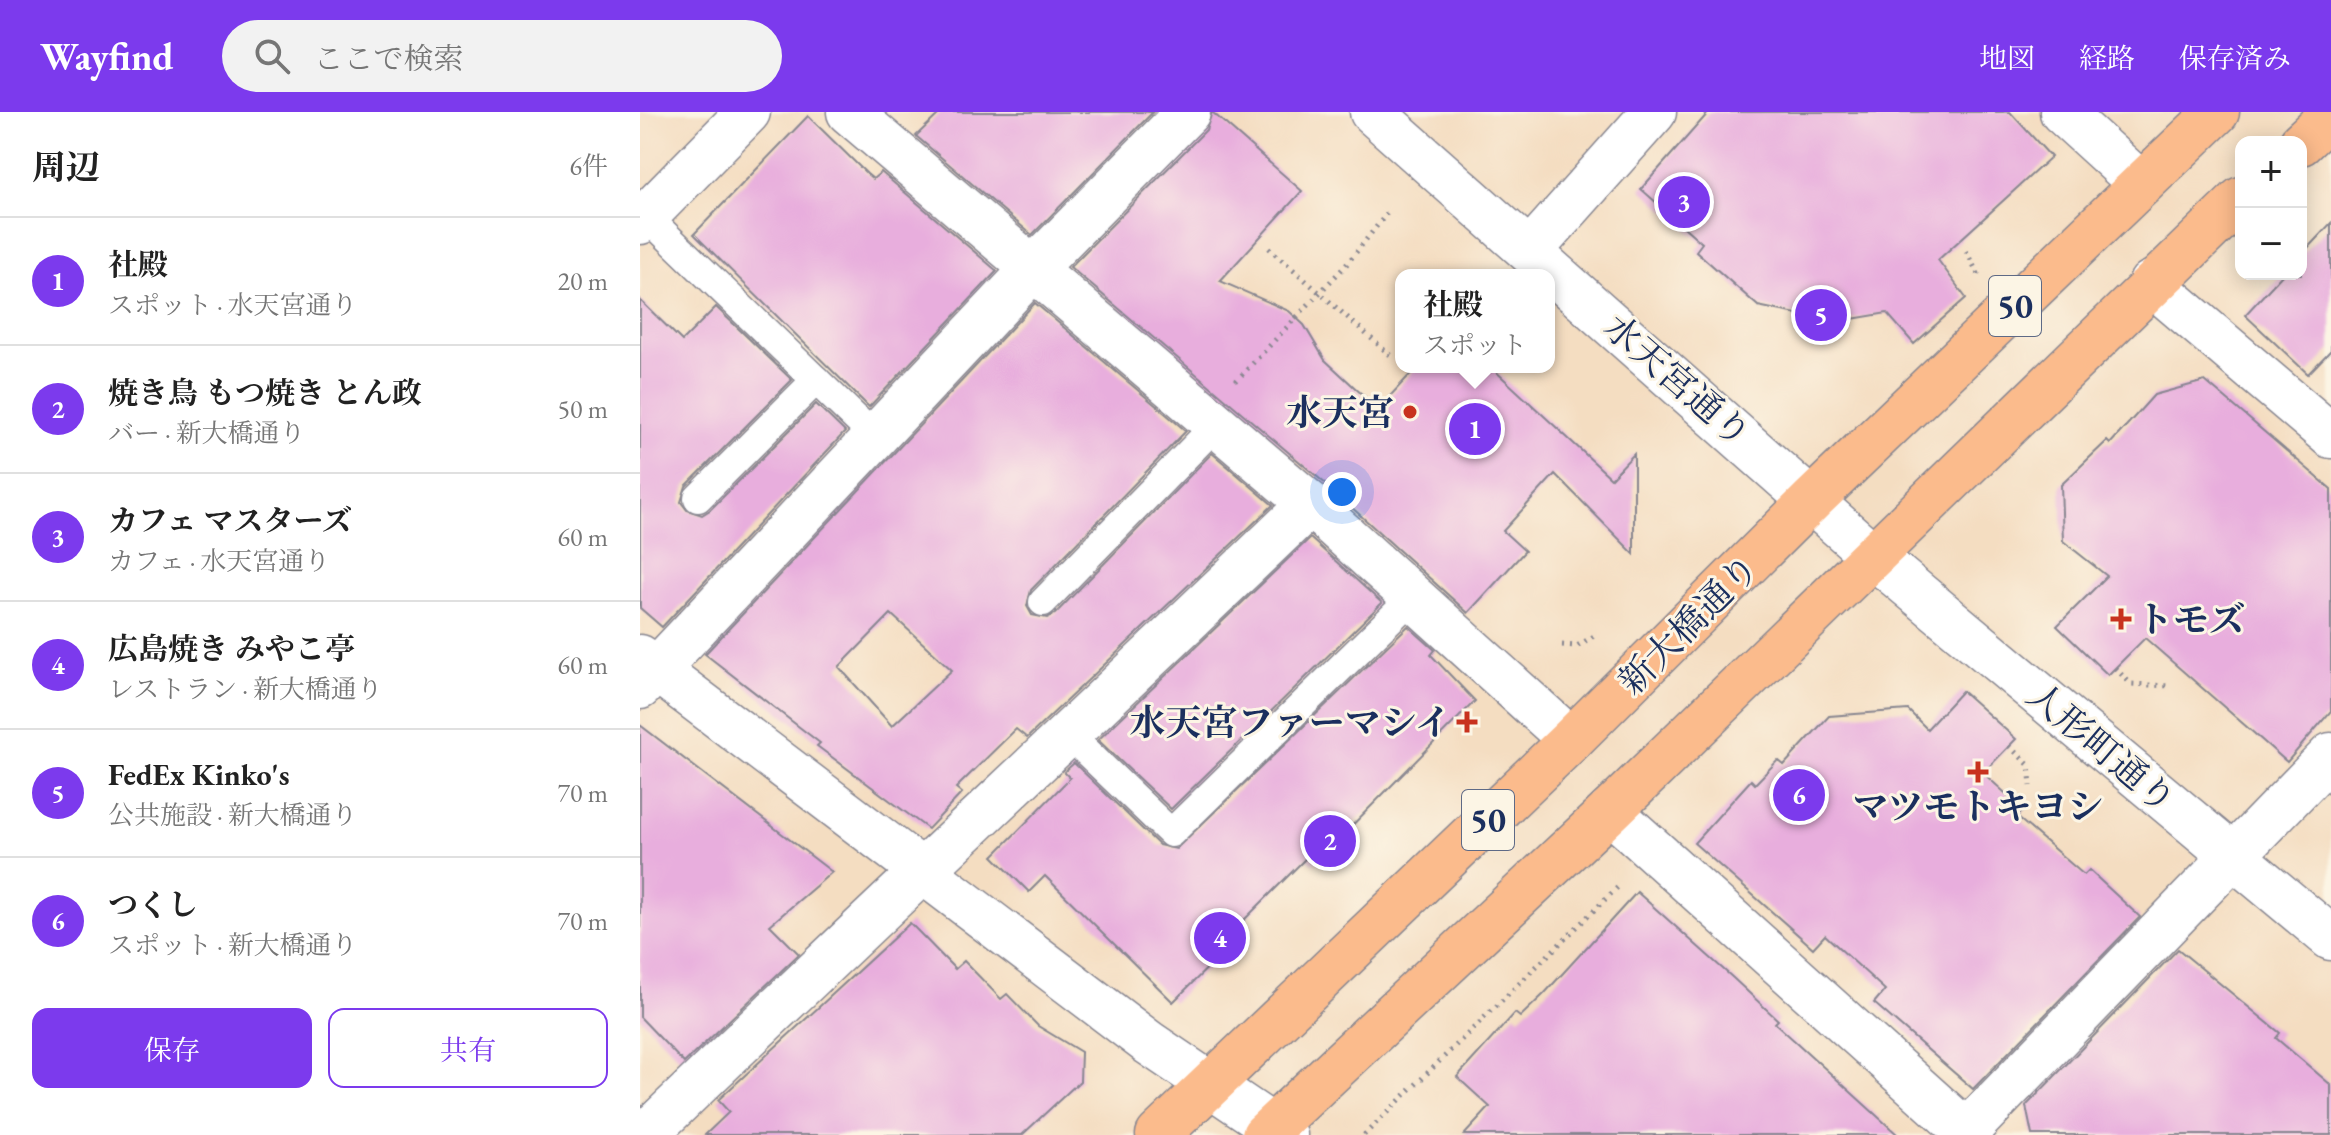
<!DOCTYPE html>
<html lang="ja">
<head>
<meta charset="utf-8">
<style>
	body { margin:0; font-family:"EB Garamond","Noto Serif JP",serif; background:#f2f2f2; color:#222 }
	.controls { position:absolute; right:24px; top:24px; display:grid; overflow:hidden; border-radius:16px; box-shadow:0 4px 20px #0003 }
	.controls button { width:72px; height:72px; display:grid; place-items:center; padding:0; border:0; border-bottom:2px solid #e0e0e0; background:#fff; color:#222; font:40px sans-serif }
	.you { position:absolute; left:702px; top:380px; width:28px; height:28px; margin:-20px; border:6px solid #fff; border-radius:50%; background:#1a73e8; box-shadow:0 0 0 12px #1a73e833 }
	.badge { display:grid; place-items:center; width:52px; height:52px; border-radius:50%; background:#7c3aed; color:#fff; font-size:26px; font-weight:700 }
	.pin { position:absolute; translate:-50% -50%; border:4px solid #fff; box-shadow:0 2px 8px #0006 }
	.popup { position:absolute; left:755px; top:157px; width:160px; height:104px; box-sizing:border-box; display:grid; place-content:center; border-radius:16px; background:#fff; filter:drop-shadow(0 2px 6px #0005); font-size:26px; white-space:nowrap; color:#767676 }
	.popup b { font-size:30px; color:#222 }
	.popup::after { content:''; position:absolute; left:50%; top:100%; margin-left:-16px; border:16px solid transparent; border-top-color:#fff }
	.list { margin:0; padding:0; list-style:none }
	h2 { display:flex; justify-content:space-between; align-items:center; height:104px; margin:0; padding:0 32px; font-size:34px }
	h2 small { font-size:26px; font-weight:400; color:#767676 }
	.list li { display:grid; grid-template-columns:52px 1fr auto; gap:24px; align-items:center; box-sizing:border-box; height:128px; padding:0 32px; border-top:2px solid #e0e0e0 }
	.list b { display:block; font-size:30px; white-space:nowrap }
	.list p { margin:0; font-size:26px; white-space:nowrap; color:#767676 }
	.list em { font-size:26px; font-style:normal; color:#767676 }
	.actions { display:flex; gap:16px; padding:24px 32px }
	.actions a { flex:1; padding:18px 0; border:2px solid #7c3aed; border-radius:16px; text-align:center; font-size:28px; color:#7c3aed }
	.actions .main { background:#7c3aed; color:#fff }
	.icon { flex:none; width:44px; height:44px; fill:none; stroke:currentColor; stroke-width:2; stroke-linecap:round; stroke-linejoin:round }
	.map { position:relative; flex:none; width:1691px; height:1023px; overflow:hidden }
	header { display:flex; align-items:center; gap:48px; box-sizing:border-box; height:112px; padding:0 40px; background:#7c3aed; color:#fff }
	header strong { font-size:38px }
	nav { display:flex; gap:44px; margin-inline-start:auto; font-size:28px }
	.search { width:560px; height:72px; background:#f2f2f2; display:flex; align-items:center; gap:20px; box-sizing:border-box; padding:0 28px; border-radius:44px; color:#767676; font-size:30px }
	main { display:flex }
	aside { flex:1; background:#fff }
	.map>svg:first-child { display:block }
	.building { fill:#e8aedd; fill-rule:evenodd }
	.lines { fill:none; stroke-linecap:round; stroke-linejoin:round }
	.service-casing { stroke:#888690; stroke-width:31 }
	.minor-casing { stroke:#888690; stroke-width:47 }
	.tertiary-casing { stroke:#888690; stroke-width:47 }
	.primary-casing { stroke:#888690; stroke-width:47 }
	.path { stroke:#888690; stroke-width:5; stroke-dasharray:2 6; stroke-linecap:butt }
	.service { stroke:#fff; stroke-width:28 }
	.minor { stroke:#fff; stroke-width:44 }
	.tertiary { stroke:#fff; stroke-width:44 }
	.primary { stroke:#fbbb8c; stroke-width:44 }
	.poi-dot { fill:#c8321e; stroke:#fcf5e5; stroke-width:3 }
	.labels { text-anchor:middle; stroke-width:6; stroke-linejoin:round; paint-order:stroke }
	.shield { fill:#fcf5e5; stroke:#5e6a86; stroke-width:2 }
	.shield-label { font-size:34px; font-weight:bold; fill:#1b2f5e }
	.street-label { font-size:36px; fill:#1b2f5e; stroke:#fcf5e5 }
	.poi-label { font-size:36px; font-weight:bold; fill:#1b2f5e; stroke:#fcf5e5; text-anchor:end }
</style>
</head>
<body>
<header>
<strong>Wayfind</strong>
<div class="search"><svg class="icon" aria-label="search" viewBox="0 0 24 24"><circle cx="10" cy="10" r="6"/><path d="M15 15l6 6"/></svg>ここで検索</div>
<nav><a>地図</a><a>経路</a><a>保存済み</a></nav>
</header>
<main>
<aside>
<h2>周辺<small>6件</small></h2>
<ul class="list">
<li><span class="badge">1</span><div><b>社殿</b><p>スポット · 水天宮通り</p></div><em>20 m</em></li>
<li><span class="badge">2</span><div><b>焼き鳥 もつ焼き とん政</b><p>バー · 新大橋通り</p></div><em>50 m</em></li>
<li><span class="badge">3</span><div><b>カフェ マスターズ</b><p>カフェ · 水天宮通り</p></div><em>60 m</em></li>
<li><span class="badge">4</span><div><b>広島焼き みやこ亭</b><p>レストラン · 新大橋通り</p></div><em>60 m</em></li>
<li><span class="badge">5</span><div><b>FedEx Kinko's</b><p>公共施設 · 新大橋通り</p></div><em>70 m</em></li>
<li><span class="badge">6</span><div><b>つくし</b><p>スポット · 新大橋通り</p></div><em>70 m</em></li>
</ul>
<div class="actions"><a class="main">保存</a><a>共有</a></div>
</aside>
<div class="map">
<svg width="1691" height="1023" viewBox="0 0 1691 1023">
	<rect width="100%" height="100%" fill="#fcf5e5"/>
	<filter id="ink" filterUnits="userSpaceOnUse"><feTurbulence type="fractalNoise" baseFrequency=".0125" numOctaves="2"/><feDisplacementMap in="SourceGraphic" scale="16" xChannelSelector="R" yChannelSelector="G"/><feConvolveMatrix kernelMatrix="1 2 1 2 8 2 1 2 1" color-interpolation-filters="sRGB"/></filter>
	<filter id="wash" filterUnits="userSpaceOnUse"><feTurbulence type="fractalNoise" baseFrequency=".006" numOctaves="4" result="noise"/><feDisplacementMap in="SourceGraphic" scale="32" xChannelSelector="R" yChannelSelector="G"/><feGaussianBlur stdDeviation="1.8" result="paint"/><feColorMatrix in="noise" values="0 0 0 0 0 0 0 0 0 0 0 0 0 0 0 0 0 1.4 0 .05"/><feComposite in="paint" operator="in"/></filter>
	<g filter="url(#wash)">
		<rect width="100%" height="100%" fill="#f4ddc1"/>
		<g id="blocks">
			<g class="building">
				<polygon points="301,0 513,0 392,123 276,24"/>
				<polygon points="572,0 662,79 580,169 649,199 664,213 685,248 738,297 777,255 851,255 971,366 994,342 994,442 915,362 863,419 885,439 828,501 687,373 430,155 566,18"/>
				<polygon points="1069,0 1370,0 1411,45 1298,148 1326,186 1274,232 1247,201 1194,210 1118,194 1056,139 1062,131 1001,77"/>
				<polygon points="168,4 227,62 233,67 241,60 357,159 229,295 54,122"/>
				<polygon points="1691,111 1691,238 1668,262 1605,203 1643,162 1661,162 1661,143"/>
				<polygon points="0,188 42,229 76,195 152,268 46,374 41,390 47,398 62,403 70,398 176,292 205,320 22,515 0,496"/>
				<path d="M 395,191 L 546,319 L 391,478 L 387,494 L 392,503 L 407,506 L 415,502 L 572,341 L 633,393 L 387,626 L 376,617 L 316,676 L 322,681 L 288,717 L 177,634 L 180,631 L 65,542 ZM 251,502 L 312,558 L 252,614 L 199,555 Z"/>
				<polygon points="1565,269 1691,377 1691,599 1647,650 1505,526 1468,563 1417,514 1467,464 1423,429 1421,373 1467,329 1470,332 1514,283"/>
				<polygon points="670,426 742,491 531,697 458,628"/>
				<polygon points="768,514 795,538 791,543 835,589 674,752 667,745 597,815 603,821 533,890 405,764 389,780 353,744 430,666 424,660 434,651 519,733 536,737"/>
				<polygon points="1322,579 1376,627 1343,661 1384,698 1377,705 1444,763 1449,758 1500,805 1333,977 1234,891 1245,878 1185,823 1173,836 1054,731 1111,668 1115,672 1138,648 1144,653 1189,604 1268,598 1287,617"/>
				<polygon points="0,613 192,760 130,813 159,842 44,951 0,905"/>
				<polygon points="997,780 1093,866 1138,908 1135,911 1258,1023 824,1023 850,995 817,965 875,901 880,905 904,882"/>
				<polygon points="270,811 315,857 324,849 361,887 367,882 398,914 441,940 440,969 382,1023 65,1023 89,1000 78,988"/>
				<polygon points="1538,837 1640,921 1636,926 1691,973 1691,1023 1392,1023 1386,994"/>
			</g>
		</g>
	</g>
	<g filter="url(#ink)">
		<use href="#blocks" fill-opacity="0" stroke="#888690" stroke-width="2"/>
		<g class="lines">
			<g class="service-casing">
				<g id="service">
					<polyline points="6,104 236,326"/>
					<polyline points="58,386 176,268"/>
					<polyline points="403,490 576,313"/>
					<polyline points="429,623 531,721 772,486"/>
				</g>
			</g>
			<g class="minor-casing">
				<g id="minor">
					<polyline points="209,0 670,392 931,628"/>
					<polyline points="1422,0 1501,72"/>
					<polyline points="0,110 108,0"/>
					<polyline points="890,139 1014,0"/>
					<polyline points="1511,171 1691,324"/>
					<polyline points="0,545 509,931 645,1023"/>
					<polyline points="0,575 393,157 548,0"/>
					<polyline points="970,699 1330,1023"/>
					<path d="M 5,1023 C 225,811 449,604 670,392"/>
					<polyline points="1323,1023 1691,643"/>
				</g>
			</g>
			<g class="tertiary-casing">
				<polyline id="tertiary" points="732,0 1233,444 1691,826"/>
			</g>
			<g class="primary-casing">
				<g id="primary">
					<polyline points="1661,31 1691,3"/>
					<polyline points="518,1023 931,628 1173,387 1577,0"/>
					<polyline points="624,1023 970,699 1601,87"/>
				</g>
			</g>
			<g class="path">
				<polyline points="629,136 750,243"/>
				<polyline points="1326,139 1338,162 1336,165"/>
				<polyline points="596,269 706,153 748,100"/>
				<polyline points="922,533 937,534 954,524"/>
				<polyline points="1475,556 1491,572 1530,574"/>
				<polyline points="1369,634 1389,653 1391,674"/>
				<polyline points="724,1023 981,772"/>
			</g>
			<use href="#service" class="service"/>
			<use href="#minor" class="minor"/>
			<use href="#tertiary" class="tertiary"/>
			<use href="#primary" class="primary"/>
		</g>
	</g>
	<g class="poi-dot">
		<circle cx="770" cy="300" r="8"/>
		<path d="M1477 495h8v8h8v8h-8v8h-8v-8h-8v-8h8z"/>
		<path d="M823 598h8v8h8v8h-8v8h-8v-8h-8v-8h8z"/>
		<path d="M1334 648h8v8h8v8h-8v8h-8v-8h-8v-8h8z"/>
	</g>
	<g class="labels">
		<g class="shield">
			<rect x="1349" y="164" width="52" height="60" rx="6"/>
			<rect x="822" y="678" width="52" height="60" rx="6"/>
		</g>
		<g class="shield-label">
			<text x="1375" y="206">50</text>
			<text x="848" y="720">50</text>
		</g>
		<g class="street-label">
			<text transform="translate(1038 268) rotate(41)" y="13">水天宮通り</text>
			<text transform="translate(1048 512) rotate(-45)" y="13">新大橋通り</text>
			<text transform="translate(1462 635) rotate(40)" y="13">人形町通り</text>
		</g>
		<g class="poi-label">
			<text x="754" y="313">水天宮</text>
			<text x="1497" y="520" text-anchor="start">トモズ</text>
			<text x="811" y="623">水天宮ファーマシイ</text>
			<text x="1338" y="707" text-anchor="middle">マツモトキヨシ</text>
		</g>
	</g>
</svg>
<div class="controls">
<button>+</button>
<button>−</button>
</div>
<div class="you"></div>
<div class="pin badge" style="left:835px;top:317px">1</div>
<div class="popup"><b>社殿</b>スポット</div>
<div class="pin badge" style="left:690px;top:729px">2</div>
<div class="pin badge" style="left:1044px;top:90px">3</div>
<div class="pin badge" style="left:580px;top:826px">4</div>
<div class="pin badge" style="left:1181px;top:203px">5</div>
<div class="pin badge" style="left:1159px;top:683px">6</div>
</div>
</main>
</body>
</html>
